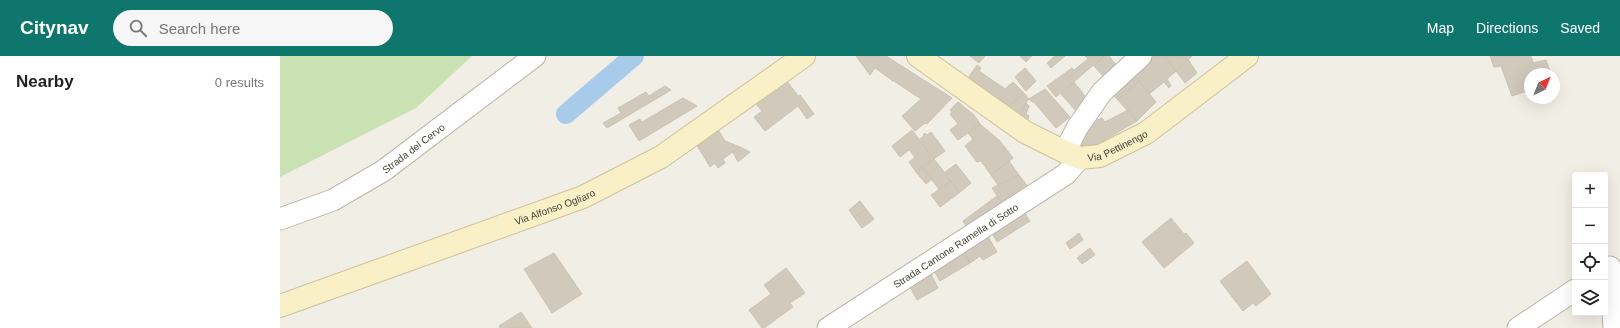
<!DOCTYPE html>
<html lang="en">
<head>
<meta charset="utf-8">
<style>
	body { margin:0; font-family:Arial,sans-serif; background:#f6f6f6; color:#222 }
	.controls { position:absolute; right:12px; bottom:12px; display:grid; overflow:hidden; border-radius:4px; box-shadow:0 4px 16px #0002 }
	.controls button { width:36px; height:36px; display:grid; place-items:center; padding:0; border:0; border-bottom:1px solid #e0e0e0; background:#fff; color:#222; font:20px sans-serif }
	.compass { position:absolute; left:1244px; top:12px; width:36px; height:36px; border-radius:50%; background:#fff; box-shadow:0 4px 16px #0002; rotate:43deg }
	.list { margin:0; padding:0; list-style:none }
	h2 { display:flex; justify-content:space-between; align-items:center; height:52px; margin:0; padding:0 16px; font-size:17px }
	h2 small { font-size:13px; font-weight:400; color:#767676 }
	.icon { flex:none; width:22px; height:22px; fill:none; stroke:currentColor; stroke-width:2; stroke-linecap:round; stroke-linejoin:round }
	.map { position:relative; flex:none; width:1340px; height:272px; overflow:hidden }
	header { display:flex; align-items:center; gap:24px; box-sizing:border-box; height:56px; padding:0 20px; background:#0f766e; color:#fff }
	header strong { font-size:19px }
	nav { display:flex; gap:22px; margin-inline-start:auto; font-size:14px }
	.search { width:280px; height:36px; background:#f6f6f6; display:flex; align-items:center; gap:10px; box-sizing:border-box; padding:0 14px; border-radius:22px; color:#767676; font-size:15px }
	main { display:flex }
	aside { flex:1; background:#fff }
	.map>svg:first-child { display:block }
	.green { fill:#cae2b2 }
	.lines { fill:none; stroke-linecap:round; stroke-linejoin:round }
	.canal { stroke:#a7cbe9; stroke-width:20 }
	.building { fill:#d1cabc; stroke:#ccc2b0 }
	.street-casing { stroke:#bbb6a9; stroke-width:23 }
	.secondary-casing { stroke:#cdc299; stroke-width:24 }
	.street { stroke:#fff; stroke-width:21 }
	.secondary { stroke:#f9f0c7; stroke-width:22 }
	.labels { text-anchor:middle; stroke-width:3.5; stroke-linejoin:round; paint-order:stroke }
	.street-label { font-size:10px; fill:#433e36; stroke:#fff }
</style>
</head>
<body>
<header>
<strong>Citynav</strong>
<div class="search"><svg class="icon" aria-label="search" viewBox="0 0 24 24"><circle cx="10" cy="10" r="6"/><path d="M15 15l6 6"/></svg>Search here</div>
<nav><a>Map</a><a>Directions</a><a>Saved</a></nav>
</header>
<main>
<aside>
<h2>Nearby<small>0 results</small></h2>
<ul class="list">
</ul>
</aside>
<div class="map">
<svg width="1340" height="272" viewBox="0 0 1340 272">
	<rect width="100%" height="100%" fill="#f1eee6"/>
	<polygon class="green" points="0,0 192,0 136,52 0,121"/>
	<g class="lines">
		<polyline class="canal" points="286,58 354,0"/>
	</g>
	<g class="building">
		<polygon points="576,0 606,0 672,42 648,67 646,68 645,67 635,75 622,60 641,43 614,25 612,25 612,24 595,12 590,19"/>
		<polygon points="690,0 705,0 699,7"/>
		<polygon points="740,0 752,0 746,6"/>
		<polygon points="775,0 785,0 771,12 767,7"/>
		<polygon points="805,0 824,0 776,41 767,30 792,12 794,14 808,3"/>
		<polygon points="824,0 829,0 837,10 825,22 814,10"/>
		<polygon points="874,0 885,0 896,15 887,23 891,30 889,32 884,26 869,38 852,17"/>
		<polygon points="885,0 912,0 896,15"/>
		<polygon points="1210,0 1251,0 1253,7 1266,4 1271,18 1250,18 1250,37 1248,38 1247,35 1232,40 1221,10 1214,11"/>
		<polygon points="908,3 917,17 905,27 896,15"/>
		<polygon points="697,9 701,12 699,15 725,33 733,26 744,37 727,52 686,25"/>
		<polygon points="745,12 756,25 746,35 735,21"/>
		<polygon points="849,13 859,25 838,44 831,36"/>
		<polygon points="506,24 519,41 520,39 534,58 527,63 518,50 485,75 474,61 482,55 475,47"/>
		<polygon points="859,25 876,46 857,65 838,44"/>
		<polygon points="794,26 808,44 796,55 781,38"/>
		<polygon points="385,30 391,34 327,72 323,67 341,57 338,52 366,36 369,40"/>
		<polygon points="765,33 790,61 776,72 754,46 752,46 749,43"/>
		<polygon points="744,37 749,43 747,45 739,61 727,52"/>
		<polygon points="403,42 417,50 359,85 349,69 360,63 362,66"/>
		<polygon points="678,46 694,59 700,68 678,84 670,74 678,68 670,58 672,56 670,54"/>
		<polygon points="746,47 749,50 746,58 749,60 747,66 739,61"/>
		<polygon points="848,54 857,65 823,85 815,89 798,90 799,74 817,66 817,64 822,62 825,66"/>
		<polygon points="700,68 720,85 733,102 711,119 701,105 697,106 685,90 693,83 688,77"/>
		<polygon points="437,72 445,85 460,91 443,103 445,107 438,112 435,107 430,111 415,86"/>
		<polygon points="632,74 654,103 636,116 629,106 635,101 629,94 620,101 612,90"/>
		<polygon points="651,76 665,95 654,103 639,84 644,80 643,79 645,77 647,79"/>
		<polygon points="460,91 470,96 458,106 453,96"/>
		<polygon points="654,103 671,125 659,133 642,111"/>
		<polygon points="729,105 739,119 718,129 711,119"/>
		<polygon points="676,108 691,127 679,137 664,117"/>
		<polygon points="642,111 652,123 646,128 636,116"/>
		<polygon points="739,119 749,132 724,150 712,132"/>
		<polygon points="671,125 679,137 660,151 651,139"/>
		<polygon points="717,140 724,150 689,174 683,165"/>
		<polygon points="580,145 586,153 574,161 569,154"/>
		<polygon points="586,153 594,163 582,172 574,161"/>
		<polygon points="742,153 750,165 717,186 710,174"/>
		<polygon points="891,162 904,178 906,177 914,187 884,212 862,186"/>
		<polygon points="706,177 717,196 703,204 700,200 690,207 682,192"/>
		<polygon points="799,177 803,184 790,193 786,187"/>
		<polygon points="682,192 690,207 660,225 652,211"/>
		<polygon points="810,192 815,199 802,208 797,202"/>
		<polygon points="274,197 302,238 272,257 244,213"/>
		<polygon points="967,205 991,238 976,250 973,247 963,255 940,225"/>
		<polygon points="506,212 525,237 510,247 513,251 484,272 482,272 469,254 491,238 484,229"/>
		<polygon points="651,218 658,232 637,244 630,231"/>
		<polygon points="241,256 252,272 220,272 219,270"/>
	</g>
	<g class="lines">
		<g class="street-casing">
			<g id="street">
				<polyline points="785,96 797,72 822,36 861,0"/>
				<path id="s1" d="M 0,163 L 53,144 L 103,115 L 255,0"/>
				<polyline points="1330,211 1334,272"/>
				<path id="s2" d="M 548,272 L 786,118 L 800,102"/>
				<polyline points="1238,272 1295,234"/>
			</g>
		</g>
		<g class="secondary-casing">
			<g id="secondary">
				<path id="s3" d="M 638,0 L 745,76 L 785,96 L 800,102 L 820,100 L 866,77 L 967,0"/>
				<path id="s4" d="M 0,250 L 303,141 L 381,101 L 524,0"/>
			</g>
		</g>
		<use href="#street" class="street"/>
		<use href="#secondary" class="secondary"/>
	</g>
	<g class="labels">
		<g class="street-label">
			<text dy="4" stroke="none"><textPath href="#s3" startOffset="232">Via Pettinengo</textPath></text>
			<text dy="4" stroke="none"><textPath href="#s1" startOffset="152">Strada del Cervo</textPath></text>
			<text dy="4" stroke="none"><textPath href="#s4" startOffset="292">Via Alfonso Ogliaro</textPath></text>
			<text dy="4" stroke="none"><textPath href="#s2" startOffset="152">Strada Cantone Ramella di Sotto</textPath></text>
		</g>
	</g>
</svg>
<div class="controls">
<button>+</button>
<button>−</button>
<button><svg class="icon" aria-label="locate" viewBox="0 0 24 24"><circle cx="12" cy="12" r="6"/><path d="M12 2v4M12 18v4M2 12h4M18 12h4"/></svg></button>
<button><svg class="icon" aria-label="layers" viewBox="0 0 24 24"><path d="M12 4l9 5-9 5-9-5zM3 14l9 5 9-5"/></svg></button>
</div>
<svg class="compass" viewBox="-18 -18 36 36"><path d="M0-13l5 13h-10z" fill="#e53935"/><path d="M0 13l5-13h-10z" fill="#767676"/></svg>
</div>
</main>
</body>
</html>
